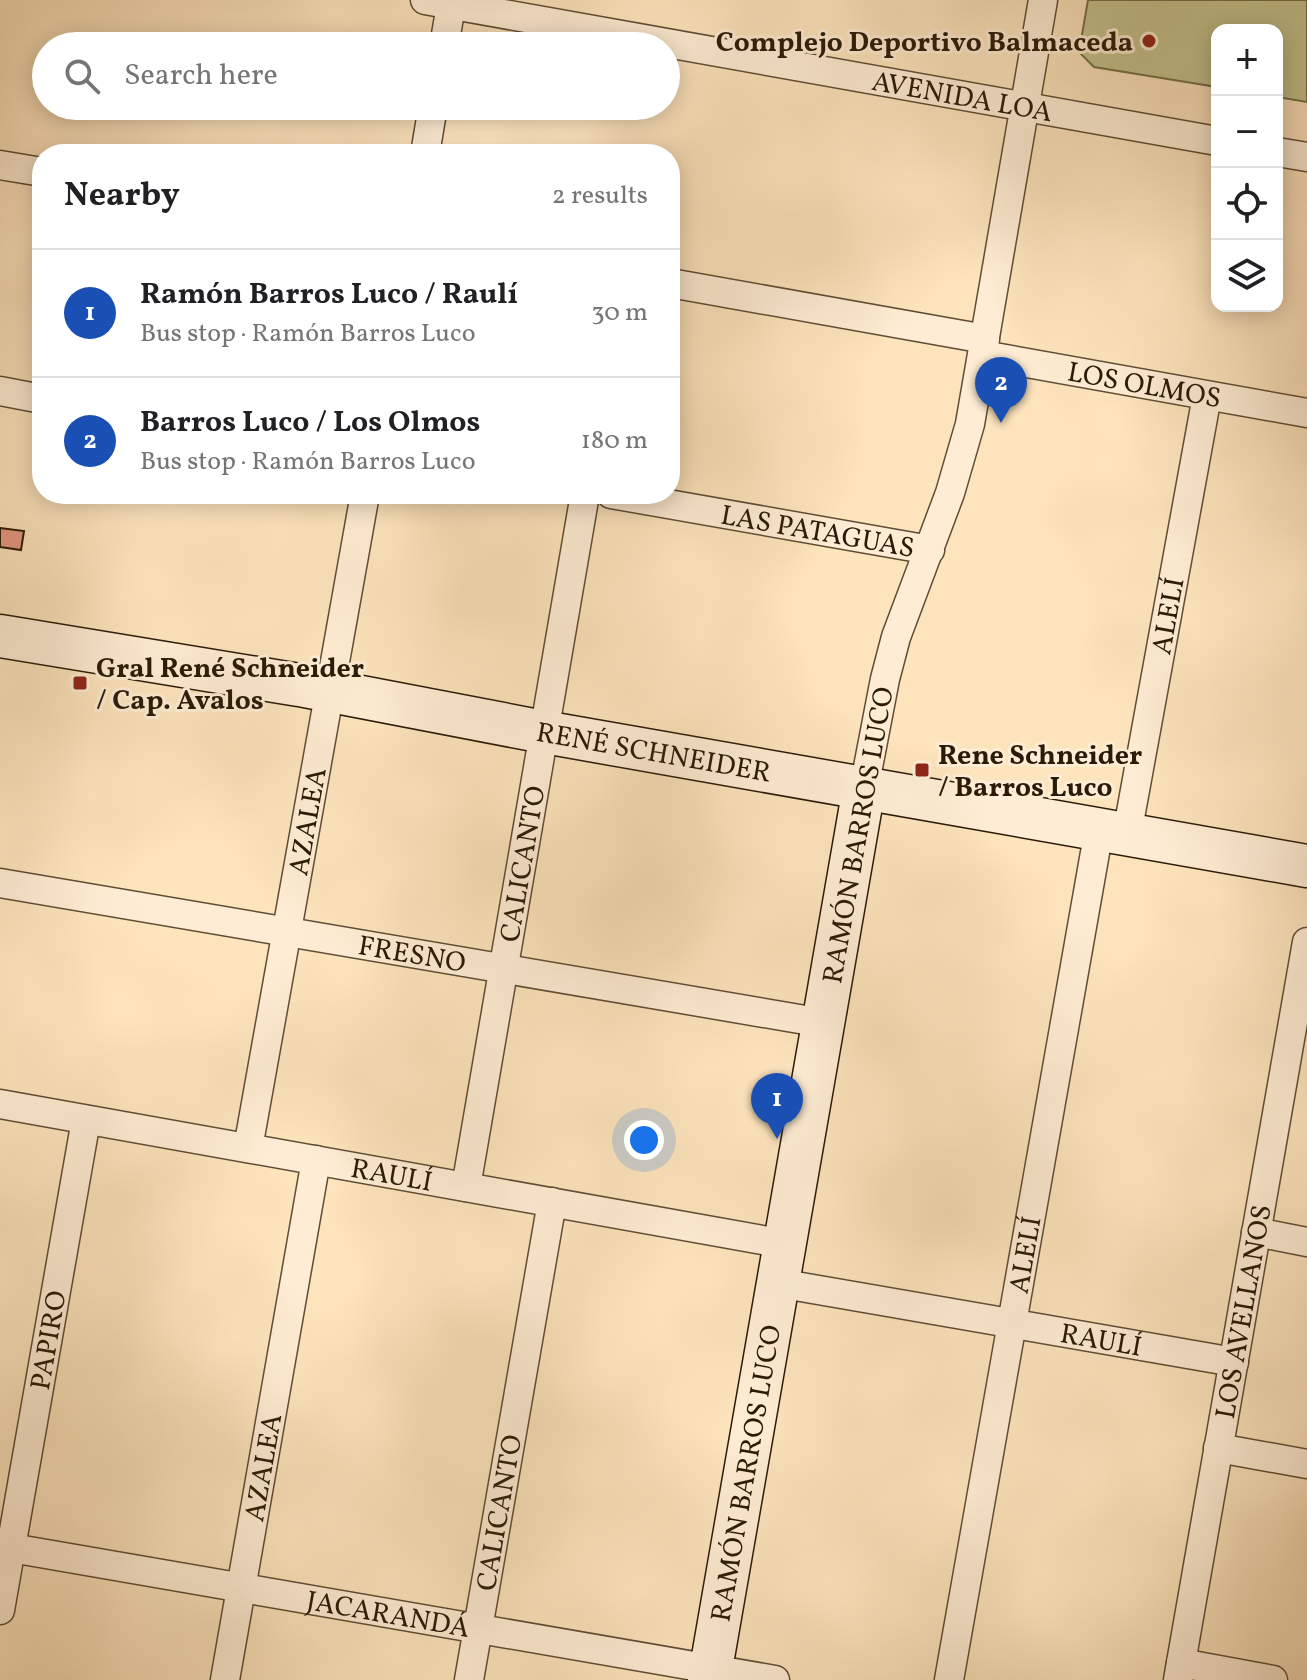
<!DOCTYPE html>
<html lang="en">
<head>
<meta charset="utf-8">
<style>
	body { margin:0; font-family:Vollkorn,serif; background:#f6f6f6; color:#202124 }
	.controls { position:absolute; right:24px; top:24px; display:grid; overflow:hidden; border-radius:16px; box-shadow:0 4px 20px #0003 }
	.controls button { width:72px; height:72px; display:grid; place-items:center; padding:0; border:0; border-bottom:2px solid #e0e0e0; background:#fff; color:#202124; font:40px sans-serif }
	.you { position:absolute; left:644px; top:1140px; width:28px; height:28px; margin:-20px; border:6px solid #fff; border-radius:50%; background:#1a73e8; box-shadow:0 0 0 12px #1a73e833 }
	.badge { display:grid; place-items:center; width:52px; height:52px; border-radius:50%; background:#8f2418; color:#fff; font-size:26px; font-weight:700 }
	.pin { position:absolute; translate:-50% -66px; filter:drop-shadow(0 2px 4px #0008) }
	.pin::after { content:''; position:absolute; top:42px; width:28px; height:24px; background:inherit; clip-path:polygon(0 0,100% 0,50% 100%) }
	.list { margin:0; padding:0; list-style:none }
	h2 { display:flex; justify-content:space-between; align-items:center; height:104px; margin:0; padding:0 32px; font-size:34px }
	h2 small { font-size:26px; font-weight:400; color:#757577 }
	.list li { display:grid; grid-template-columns:52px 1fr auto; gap:24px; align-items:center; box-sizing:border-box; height:128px; padding:0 32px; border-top:2px solid #e0e0e0 }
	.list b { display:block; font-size:30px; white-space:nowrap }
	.list p { margin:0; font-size:26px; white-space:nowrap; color:#757577 }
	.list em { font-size:26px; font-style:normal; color:#757577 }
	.icon { flex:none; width:44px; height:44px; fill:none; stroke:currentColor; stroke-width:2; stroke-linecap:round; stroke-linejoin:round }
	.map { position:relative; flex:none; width:1307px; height:1680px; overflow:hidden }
	.search { position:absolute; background:#fff; box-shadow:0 4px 20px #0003; left:32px; top:32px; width:648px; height:88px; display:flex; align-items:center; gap:20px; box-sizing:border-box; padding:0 28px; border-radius:44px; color:#757577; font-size:30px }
	.panel { position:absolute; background:#fff; box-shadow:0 4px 20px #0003; left:32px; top:144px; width:648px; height:360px; border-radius:32px }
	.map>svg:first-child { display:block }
	.green { fill:#c3c38e; stroke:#766f4a; stroke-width:2 }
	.building { fill:#e59782; stroke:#291b07; stroke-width:2 }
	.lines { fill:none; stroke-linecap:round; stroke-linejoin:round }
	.street-casing { stroke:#5e4d34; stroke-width:31 }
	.secondary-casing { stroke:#291b07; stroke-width:45 }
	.street { stroke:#feedd4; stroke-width:28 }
	.secondary { stroke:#feedd4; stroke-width:42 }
	.poi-dot { fill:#8f2418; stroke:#feedd4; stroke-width:3 }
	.labels { text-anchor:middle; stroke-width:6; stroke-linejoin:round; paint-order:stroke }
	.poi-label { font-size:28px; font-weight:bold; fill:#291b07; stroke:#feedd4; text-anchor:start }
	.street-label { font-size:28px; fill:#291b07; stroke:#feedd4 }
</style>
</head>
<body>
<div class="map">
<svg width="1307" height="1680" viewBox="0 0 1307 1680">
	<rect width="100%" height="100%" fill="#fde4bd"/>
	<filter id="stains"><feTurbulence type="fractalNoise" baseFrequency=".0025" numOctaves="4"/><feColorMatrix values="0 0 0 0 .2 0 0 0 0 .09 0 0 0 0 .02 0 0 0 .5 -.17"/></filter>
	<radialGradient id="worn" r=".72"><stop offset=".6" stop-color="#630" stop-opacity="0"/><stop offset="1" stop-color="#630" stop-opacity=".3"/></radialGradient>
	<polygon class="green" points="1088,0 1307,0 1307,102 1277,97 1277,30 1217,30 1217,87 1094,67 1079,52"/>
	<polygon class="building" points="0,528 24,531 21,550 0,547"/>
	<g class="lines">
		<g class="street-casing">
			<g id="street">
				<path id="s1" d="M 425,0 L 1217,141"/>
				<polyline points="444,46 452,0"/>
				<polyline points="1277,152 1307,157"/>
				<polyline points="425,154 433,106"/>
				<polyline points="0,165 42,172"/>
				<polyline points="670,283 985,339"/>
				<path id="s2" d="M 983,355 L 1307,413"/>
				<polyline points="0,391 42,399"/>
				<path id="s3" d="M 611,494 L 930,550"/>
				<polyline points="864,788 885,679 896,637 950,493 970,424 1043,0"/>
				<path id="s4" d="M 1127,834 L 1207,396"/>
				<path id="s5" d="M 0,883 L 823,1023"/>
				<path id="s6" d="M 0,1104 L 785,1244"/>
				<path id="s7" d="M 248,1148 L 365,494"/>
				<path id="s8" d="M 466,1187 L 585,494"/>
				<polyline points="1256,1232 1307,1242"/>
				<path id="s9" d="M 778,1283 L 1234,1362"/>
				<polyline points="1218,1448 1307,1464"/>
				<path id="s10" d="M 0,1546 L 775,1680"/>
				<path id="s11" d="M 0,1610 L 86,1120"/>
				<polyline points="1181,1663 1273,1680"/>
				<path id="s12" d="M 225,1680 L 316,1160"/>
				<path id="s13" d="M 469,1680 L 552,1202"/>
				<path id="s14" d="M 949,1680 L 1099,830"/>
				<path id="s15" d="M 1178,1680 L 1307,942"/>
			</g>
		</g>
		<g class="secondary-casing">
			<g id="secondary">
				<path id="s16" d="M 0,636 L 299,685 L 544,732 L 1307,866"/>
				<path id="s17" d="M 709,1680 L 864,788"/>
			</g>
		</g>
		<use href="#street" class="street"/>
		<use href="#secondary" class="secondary"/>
	</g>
	<g class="poi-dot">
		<circle cx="1149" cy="41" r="8"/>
		<rect x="72" y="675" width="16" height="16" rx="4"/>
		<rect x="914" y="762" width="16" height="16" rx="4"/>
	</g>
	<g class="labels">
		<g class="poi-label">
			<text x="1133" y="51" text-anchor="end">Complejo Deportivo Balmaceda</text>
			<text x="96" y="677">Gral René Schneider<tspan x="96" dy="32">/ Cap. Avalos</tspan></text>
			<text x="938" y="764">Rene Schneider<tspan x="938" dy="32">/ Barros Luco</tspan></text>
		</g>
		<g class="street-label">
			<text dy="10" stroke="none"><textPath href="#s1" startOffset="546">AVENIDA LOA</textPath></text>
			<text dy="10" stroke="none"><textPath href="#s2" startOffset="164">LOS OLMOS</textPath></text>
			<text dy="10" stroke="none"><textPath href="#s3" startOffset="210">LAS PATAGUAS</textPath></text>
			<text dy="10" stroke="none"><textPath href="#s4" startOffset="222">ALELÍ</textPath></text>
			<text dy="10" stroke="none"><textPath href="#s16" startOffset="664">RENÉ SCHNEIDER</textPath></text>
			<text dy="10" stroke="none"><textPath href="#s7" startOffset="332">AZALEA</textPath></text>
			<text transform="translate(857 835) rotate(-80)" y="10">RAMÓN BARROS LUCO</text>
			<text dy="10" stroke="none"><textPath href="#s8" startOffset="328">CALICANTO</textPath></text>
			<text dy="10" stroke="none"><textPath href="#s5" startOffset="418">FRESNO</textPath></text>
			<text dy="10" stroke="none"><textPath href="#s6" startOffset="398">RAULÍ</textPath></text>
			<text dy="10" stroke="none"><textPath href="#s14" startOffset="432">ALELÍ</textPath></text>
			<text dy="10" stroke="none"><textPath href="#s15" startOffset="374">LOS AVELLANOS</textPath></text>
			<text dy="10" stroke="none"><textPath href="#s9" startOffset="328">RAULÍ</textPath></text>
			<text dy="10" stroke="none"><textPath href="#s11" startOffset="274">PAPIRO</textPath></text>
			<text dy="10" stroke="none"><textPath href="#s12" startOffset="216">AZALEA</textPath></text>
			<text dy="10" stroke="none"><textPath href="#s17" startOffset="210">RAMÓN BARROS LUCO</textPath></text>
			<text dy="10" stroke="none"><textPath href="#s13" startOffset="170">CALICANTO</textPath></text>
			<text dy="10" stroke="none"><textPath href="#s10" startOffset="394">JACARANDÁ</textPath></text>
		</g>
	</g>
	<rect width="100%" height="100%" filter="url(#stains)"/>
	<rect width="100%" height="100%" fill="url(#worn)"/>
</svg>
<div class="controls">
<button>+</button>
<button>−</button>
<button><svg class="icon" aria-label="locate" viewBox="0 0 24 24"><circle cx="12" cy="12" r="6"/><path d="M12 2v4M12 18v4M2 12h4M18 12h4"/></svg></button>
<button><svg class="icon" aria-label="layers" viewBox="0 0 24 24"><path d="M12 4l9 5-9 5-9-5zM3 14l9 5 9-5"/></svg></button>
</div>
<div class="you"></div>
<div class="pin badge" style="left:777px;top:1139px;background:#1a4fb4">1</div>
<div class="pin badge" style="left:1001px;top:423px;background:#1a4fb4">2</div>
<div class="search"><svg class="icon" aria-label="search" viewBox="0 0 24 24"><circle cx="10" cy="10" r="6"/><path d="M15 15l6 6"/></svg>Search here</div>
<section class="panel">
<h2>Nearby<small>2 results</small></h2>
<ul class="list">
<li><span class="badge" style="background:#1a4fb4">1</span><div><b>Ramón Barros Luco / Raulí</b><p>Bus stop · Ramón Barros Luco</p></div><em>30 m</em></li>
<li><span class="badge" style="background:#1a4fb4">2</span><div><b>Barros Luco / Los Olmos</b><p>Bus stop · Ramón Barros Luco</p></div><em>180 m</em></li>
</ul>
</section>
</div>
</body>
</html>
